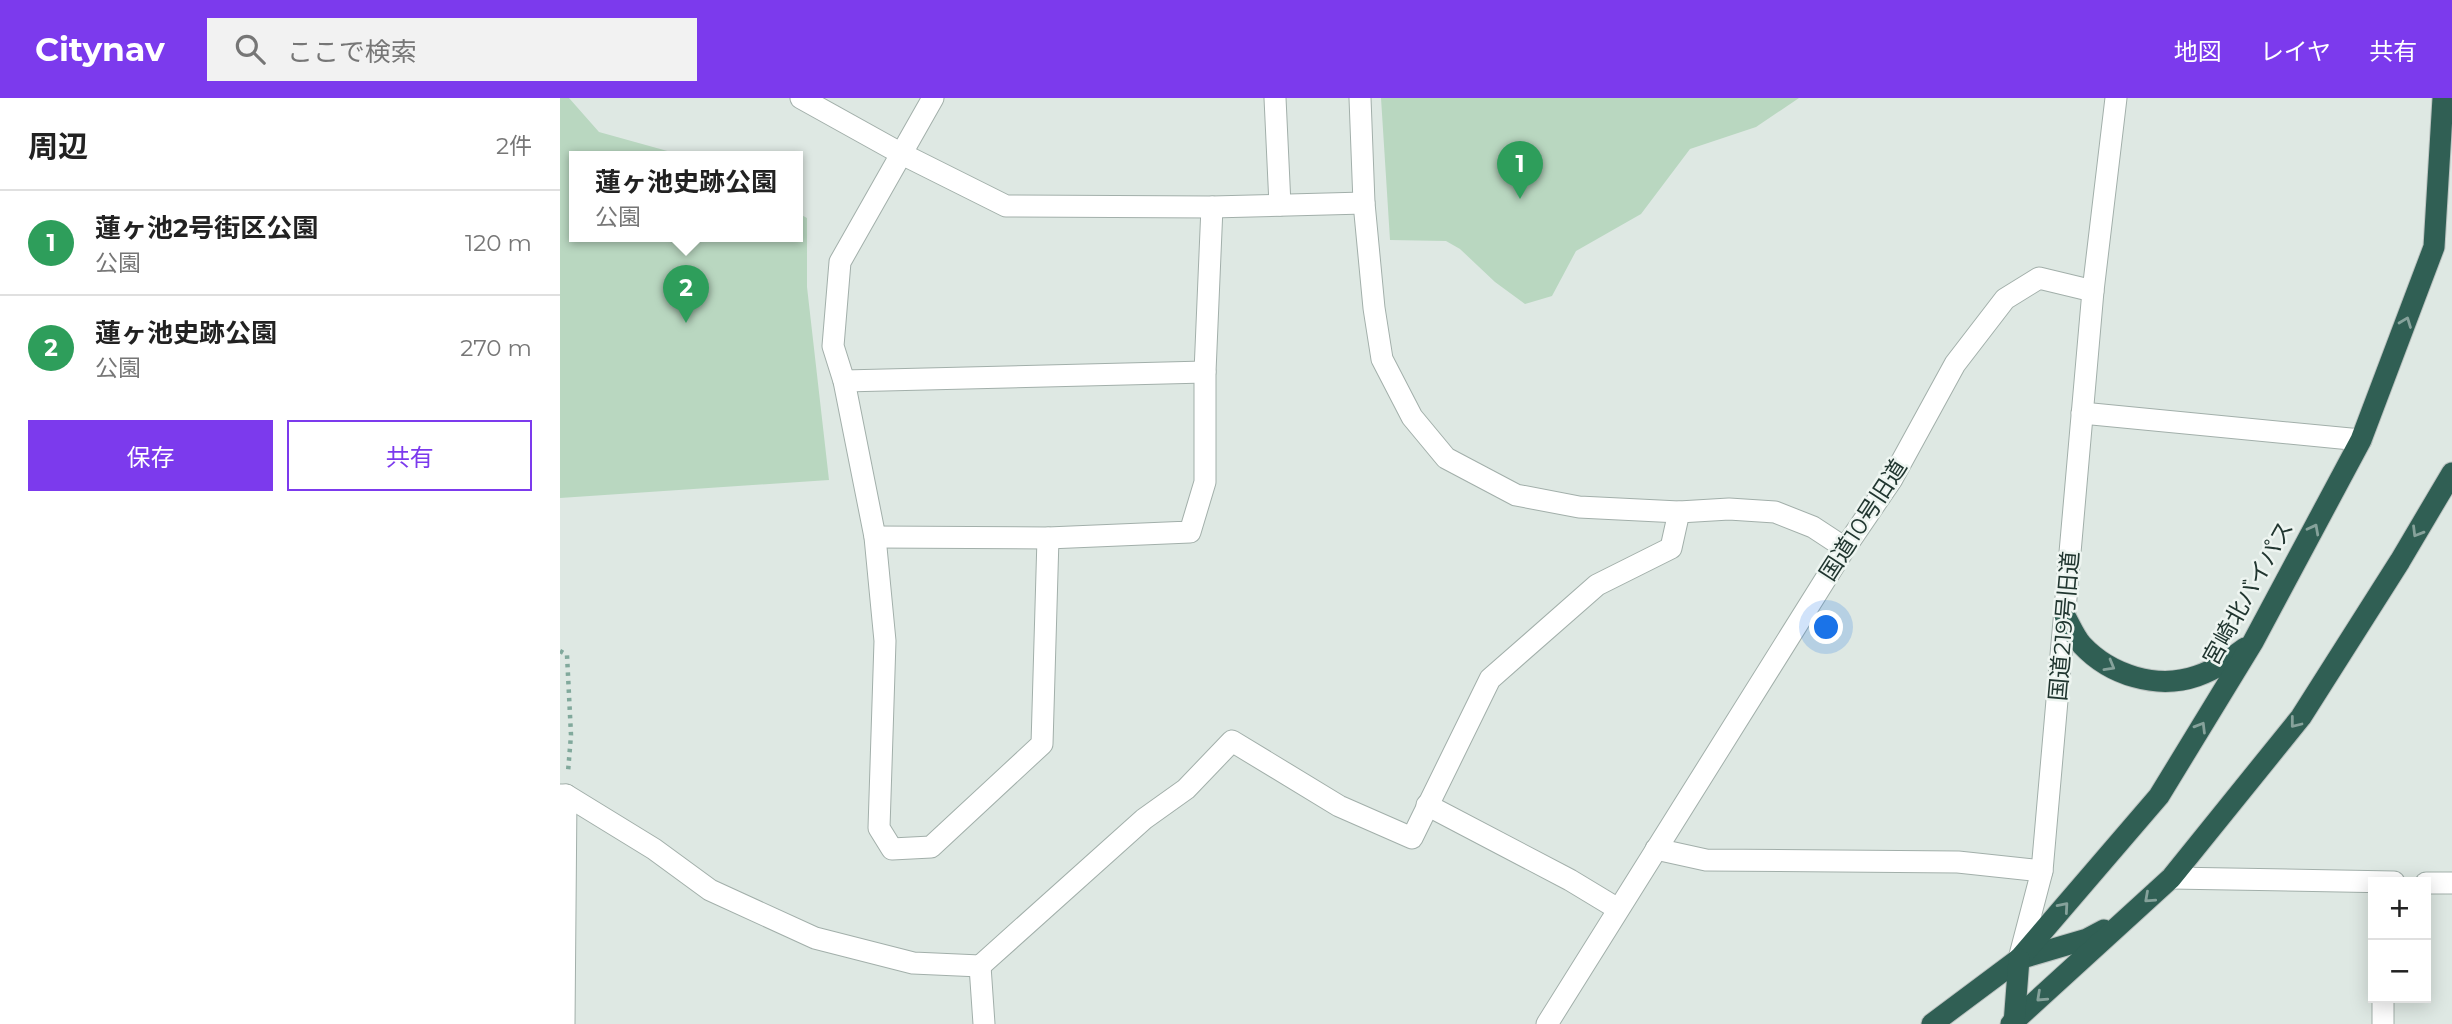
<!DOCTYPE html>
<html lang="ja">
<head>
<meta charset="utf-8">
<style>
	body { margin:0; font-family:Montserrat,"Noto Sans JP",sans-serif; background:#f2f2f2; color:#222 }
	.controls { position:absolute; right:21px; bottom:21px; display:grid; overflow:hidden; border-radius:0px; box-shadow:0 4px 18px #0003 }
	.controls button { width:63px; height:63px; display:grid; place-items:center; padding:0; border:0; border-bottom:2px solid #e0e0e0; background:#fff; color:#222; font:35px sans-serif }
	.you { position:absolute; left:1267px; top:530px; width:24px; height:24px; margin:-18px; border:5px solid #fff; border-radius:50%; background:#1a73e8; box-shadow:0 0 0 10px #1a73e833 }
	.badge { display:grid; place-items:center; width:46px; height:46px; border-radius:50%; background:#7c3aed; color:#fff; font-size:23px; font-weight:700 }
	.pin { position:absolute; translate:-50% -58px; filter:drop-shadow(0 2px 4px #0008) }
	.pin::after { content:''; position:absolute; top:37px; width:24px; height:21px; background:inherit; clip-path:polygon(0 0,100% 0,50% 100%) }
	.popup { position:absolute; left:9px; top:53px; width:234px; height:91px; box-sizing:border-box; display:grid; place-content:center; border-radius:0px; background:#fff; filter:drop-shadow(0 2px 5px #0005); font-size:23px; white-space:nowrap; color:#767676 }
	.popup b { font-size:26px; color:#222 }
	.popup::after { content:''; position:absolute; left:50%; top:100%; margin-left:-14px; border:14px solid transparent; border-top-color:#fff }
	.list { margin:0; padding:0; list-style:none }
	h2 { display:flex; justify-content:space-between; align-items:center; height:91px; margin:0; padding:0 28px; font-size:30px }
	h2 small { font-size:23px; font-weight:400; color:#767676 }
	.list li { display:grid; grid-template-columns:46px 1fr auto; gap:21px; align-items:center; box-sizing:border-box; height:105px; padding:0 28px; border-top:2px solid #e0e0e0 }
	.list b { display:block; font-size:26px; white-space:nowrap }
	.list p { margin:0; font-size:23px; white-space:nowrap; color:#767676 }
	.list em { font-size:23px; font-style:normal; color:#767676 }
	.actions { display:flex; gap:14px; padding:21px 28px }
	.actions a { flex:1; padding:16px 0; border:2px solid #7c3aed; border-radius:0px; text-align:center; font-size:24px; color:#7c3aed }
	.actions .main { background:#7c3aed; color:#fff }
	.icon { flex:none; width:38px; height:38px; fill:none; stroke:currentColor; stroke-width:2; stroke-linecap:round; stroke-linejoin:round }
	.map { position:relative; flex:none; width:1892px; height:926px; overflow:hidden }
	header { display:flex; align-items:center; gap:42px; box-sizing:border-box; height:98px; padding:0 35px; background:#7c3aed; color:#fff }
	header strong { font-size:33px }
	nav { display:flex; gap:38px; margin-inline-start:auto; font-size:24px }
	.search { width:490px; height:63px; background:#f2f2f2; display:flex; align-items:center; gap:18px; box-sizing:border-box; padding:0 24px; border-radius:0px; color:#767676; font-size:26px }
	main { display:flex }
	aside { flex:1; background:#fff }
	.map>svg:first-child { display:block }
	.green { fill:#b9d7c0 }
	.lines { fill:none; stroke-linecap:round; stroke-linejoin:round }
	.minor-casing { stroke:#a2afaa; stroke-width:23 }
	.highway-casing { stroke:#bcc3c1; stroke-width:23 }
	.path { stroke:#81a99c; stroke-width:4.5; stroke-dasharray:3.5 5; stroke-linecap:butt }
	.minor { stroke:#fff; stroke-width:21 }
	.highway { stroke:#305f54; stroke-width:21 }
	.oneway { stroke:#86a29b }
	.labels { text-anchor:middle; stroke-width:5; stroke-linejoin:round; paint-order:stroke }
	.street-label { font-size:23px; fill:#213630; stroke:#eef5f1 }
</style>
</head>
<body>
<header>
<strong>Citynav</strong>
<div class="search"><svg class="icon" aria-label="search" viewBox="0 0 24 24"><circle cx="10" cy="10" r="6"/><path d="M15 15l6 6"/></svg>ここで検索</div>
<nav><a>地図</a><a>レイヤ</a><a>共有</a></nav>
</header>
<main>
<aside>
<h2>周辺<small>2件</small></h2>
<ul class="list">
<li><span class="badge" style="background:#2e9e5b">1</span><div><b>蓮ヶ池2号街区公園</b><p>公園</p></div><em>120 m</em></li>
<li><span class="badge" style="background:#2e9e5b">2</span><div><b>蓮ヶ池史跡公園</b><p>公園</p></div><em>270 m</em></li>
</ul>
<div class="actions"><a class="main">保存</a><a>共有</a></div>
</aside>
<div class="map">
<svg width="1892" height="926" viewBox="0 0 1892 926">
	<rect width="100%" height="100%" fill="#dee8e3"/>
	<g class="green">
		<polygon points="0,0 9,0 39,34 129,59 14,59 14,139 238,139 238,115 247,120 247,189 269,382 0,400"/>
		<polygon points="821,0 1239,0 1196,29 1130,51 1081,116 1016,153 992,198 965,206 935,184 900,151 886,143 830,142"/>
	</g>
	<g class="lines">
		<g class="minor-casing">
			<g id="minor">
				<polyline points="241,0 340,55 446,108 652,109 804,105"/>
				<polyline points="373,0 280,164 273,248 284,283 315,439 325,543 319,730 332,751 371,749 482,646 488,440"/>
				<polyline points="715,0 720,107"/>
				<polyline points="800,0 804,105 814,210 822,261 852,319 886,360 956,397 1019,409 1119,414 1169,411 1215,414 1253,429 1285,450"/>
				<polyline points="284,283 645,274"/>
				<polyline points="1522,315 1801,342"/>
				<polyline points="315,439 488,440 630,434 645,384 645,274 652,109"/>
				<polyline points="0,697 6,697 94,751 150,792 255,840 353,865 420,868 584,721 626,691 672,643 779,708 852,740 930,581 1037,487 1111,450 1119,414"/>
				<polyline points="867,707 1010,782 1058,811"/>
				<polyline points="1096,751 1146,762 1398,764 1482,773"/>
				<polyline points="1611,780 1834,784"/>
				<polyline points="1866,785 1892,785"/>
				<polyline points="1459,861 1482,773 1533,193 1556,0"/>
				<polyline points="420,868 424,926"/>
				<polyline points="4,926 6,697"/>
				<polyline points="987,926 1285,450 1332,381 1395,266 1445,201 1479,180 1533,193"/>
				<polyline points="1823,926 1823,900"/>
			</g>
		</g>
		<g class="highway-casing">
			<g id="highway">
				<path d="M 1505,518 C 1510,527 1515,539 1522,547 C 1550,577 1597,592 1637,578 C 1655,572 1670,561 1685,550"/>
				<polyline points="1459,861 1527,841 1544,832"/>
				<polyline points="1372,926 1459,861 1599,698 1693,544 1801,342 1874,149 1883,0"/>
				<polyline points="1451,926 1611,780 1741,619 1840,463 1892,375"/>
				<polyline points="1454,926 1459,861"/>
			</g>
		</g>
		<polyline class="path" points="0,553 7,557 11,637 8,674"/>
		<use href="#minor" class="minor"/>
		<use href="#highway" class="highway"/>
	</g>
	<defs><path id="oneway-chevron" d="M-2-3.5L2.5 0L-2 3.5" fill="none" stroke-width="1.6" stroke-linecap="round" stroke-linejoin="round" transform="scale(1.75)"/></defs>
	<g class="oneway">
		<use href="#oneway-chevron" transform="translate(1846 224) rotate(-69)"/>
		<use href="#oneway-chevron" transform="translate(1754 431) rotate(-62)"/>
		<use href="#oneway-chevron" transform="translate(1857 434) rotate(121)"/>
		<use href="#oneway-chevron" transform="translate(1550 568) rotate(30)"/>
		<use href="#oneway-chevron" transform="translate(1735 625) rotate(128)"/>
		<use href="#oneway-chevron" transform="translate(1641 629) rotate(-59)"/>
		<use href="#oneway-chevron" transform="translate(1589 800) rotate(138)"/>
		<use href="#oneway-chevron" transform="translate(1504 809) rotate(-49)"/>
		<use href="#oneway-chevron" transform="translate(1481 899) rotate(137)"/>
	</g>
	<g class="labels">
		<g class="street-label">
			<text transform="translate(1303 422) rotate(-57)" y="8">国道10号旧道</text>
			<text transform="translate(1688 495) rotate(-61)" y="8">宮崎北バイパス</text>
			<text transform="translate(1504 528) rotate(-85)" y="8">国道219号旧道</text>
		</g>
	</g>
</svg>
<div class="controls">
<button>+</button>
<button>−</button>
</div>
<div class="you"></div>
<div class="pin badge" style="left:960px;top:101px;background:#2e9e5b">1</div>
<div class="pin badge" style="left:126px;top:225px;background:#2e9e5b">2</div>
<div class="popup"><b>蓮ヶ池史跡公園</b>公園</div>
</div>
</main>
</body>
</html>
